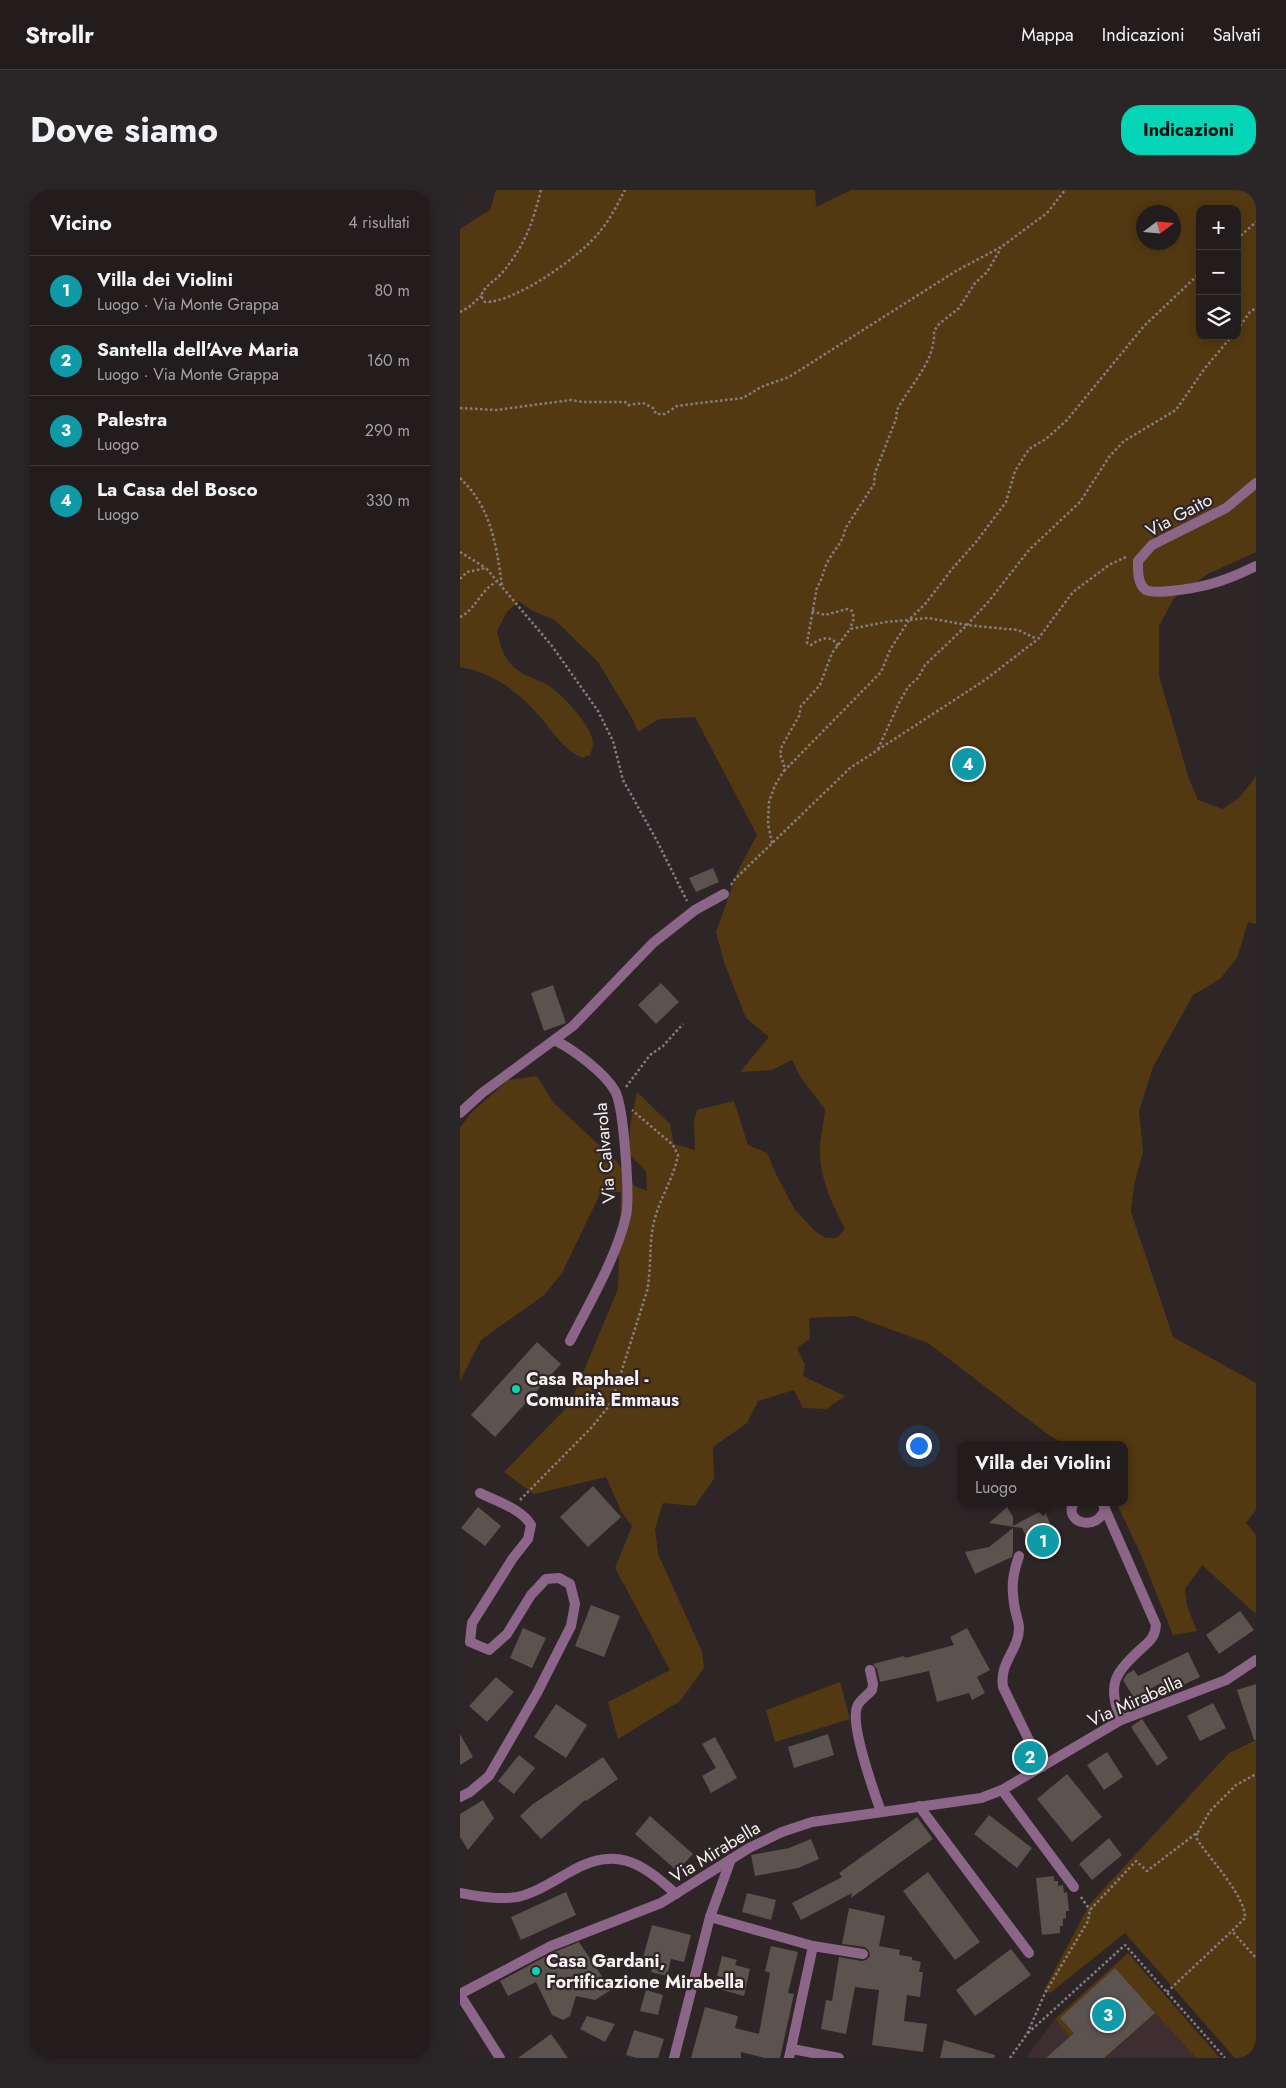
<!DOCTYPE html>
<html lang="it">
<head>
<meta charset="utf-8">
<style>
	body { margin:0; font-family:Jost,sans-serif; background:#2a2526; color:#f1f3f6 }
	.controls { position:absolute; right:15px; top:15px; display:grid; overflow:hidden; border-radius:10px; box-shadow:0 2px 12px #0003 }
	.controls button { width:45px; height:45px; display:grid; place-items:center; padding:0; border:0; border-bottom:1px solid #3f3a3b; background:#221c1d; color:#f1f3f6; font:25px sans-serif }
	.compass { position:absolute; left:676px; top:15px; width:45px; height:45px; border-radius:50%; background:#221c1d; box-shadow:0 2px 12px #0003; rotate:74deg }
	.you { position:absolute; left:458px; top:1255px; width:18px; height:18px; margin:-12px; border:4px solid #fff; border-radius:50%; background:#1a73e8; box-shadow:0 0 0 8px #1a73e833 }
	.badge { display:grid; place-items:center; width:32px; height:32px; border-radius:50%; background:#04d5b6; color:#fff; font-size:16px; font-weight:700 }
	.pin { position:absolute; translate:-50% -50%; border:2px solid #fff; box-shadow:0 1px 5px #0006 }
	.popup { position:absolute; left:498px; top:1251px; width:170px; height:65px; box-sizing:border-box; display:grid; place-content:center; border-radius:10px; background:#221c1d; filter:drop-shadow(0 1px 4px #0005); font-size:16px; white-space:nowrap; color:#a2a1a4 }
	.popup b { font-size:19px; color:#f1f3f6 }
	.popup::after { content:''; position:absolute; left:50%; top:100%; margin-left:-10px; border:10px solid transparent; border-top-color:#221c1d }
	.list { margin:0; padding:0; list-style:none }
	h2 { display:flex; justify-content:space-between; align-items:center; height:65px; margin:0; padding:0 20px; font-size:21px }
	h2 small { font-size:16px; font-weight:400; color:#a2a1a4 }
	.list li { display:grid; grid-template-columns:32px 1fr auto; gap:15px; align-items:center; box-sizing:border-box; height:70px; padding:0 20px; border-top:1px solid #3f3a3b }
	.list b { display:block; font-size:19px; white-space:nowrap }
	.list p { margin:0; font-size:16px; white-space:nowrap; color:#a2a1a4 }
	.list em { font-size:16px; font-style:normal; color:#a2a1a4 }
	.icon { flex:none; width:28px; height:28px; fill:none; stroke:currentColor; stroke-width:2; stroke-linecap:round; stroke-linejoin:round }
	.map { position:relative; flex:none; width:796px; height:1868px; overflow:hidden; border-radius:20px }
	header { display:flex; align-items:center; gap:30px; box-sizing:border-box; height:70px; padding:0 25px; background:#221c1d; border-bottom:1px solid #3f3a3b }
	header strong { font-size:24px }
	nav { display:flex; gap:28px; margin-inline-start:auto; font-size:18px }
	.intro { display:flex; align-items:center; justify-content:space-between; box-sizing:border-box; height:120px; padding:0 30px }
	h1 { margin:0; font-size:35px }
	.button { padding:12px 22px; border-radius:20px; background:#04d5b6; color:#111; font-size:18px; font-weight:700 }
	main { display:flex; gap:30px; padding:0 30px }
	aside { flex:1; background:#221c1d; border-radius:20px; box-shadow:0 2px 12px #0003 }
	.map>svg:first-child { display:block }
	.built { fill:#3e2e31 }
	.green { fill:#533911; fill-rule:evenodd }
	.building { fill:#5c524e }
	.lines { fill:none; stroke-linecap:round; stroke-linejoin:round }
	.path { stroke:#867e80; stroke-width:2.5; stroke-dasharray:2.5 2.5; stroke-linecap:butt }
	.minor { stroke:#8c6688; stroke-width:10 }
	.poi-dot { fill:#04d5b6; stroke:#2e2527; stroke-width:2 }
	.labels { text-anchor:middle; stroke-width:4.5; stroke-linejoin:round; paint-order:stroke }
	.street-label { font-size:18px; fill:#f7f1f2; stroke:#2e2527 }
	.poi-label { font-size:18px; font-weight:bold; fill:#f7f1f2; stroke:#2e2527; text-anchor:start }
</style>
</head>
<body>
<header>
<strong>Strollr</strong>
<nav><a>Mappa</a><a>Indicazioni</a><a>Salvati</a></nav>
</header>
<div class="intro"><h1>Dove siamo</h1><a class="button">Indicazioni</a></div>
<main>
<aside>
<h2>Vicino<small>4 risultati</small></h2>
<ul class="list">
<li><span class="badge" style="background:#0f9aa8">1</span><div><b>Villa dei Violini</b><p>Luogo · Via Monte Grappa</p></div><em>80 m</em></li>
<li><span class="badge" style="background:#0f9aa8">2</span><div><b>Santella dell'Ave Maria</b><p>Luogo · Via Monte Grappa</p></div><em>160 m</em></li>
<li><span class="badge" style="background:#0f9aa8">3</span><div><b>Palestra</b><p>Luogo</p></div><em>290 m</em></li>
<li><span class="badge" style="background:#0f9aa8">4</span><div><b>La Casa del Bosco</b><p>Luogo</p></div><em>330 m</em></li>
</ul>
</aside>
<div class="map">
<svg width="796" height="1868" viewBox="0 0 796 1868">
	<rect width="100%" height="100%" fill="#2e2527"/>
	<g class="built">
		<polygon points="695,1823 736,1868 645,1868"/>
		<polygon points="595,1829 627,1868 566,1868"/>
	</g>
	<g class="green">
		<path d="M 36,0 L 355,0 L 356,17 L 391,0 L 796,0 L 796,362 L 748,384 L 714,408 L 699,436 L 699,486 L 729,589 L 738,610 L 763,619 L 780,607 L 796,586 L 796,734 L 788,732 L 777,768 L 760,789 L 733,805 L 693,877 L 679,921 L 683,962 L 674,995 L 671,1022 L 713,1147 L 796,1193 L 796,1320 L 786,1333 L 796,1345 L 796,1424 L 742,1375 L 725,1399 L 727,1416 L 737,1441 L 713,1445 L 681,1365 L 656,1312 L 664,1312 L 664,1255 L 605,1255 L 586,1243 L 468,1153 L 394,1126 L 349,1128 L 350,1149 L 337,1158 L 345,1175 L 343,1186 L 385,1206 L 366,1219 L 343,1218 L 334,1200 L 298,1211 L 287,1233 L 253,1257 L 254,1289 L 235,1316 L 203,1313 L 195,1339 L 198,1364 L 242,1461 L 244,1478 L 220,1511 L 158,1549 L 148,1512 L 210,1480 L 155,1378 L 172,1336 L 161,1321 L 146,1287 L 74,1304 L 44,1282 L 110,1214 L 158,1099 L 161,1002 L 141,1002 L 102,1083 L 84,1105 L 21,1150 L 0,1191 L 0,938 L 10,924 L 48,890 L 77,886 L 92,911 L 156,971 L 175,996 L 187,1001 L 186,981 L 169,964 L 170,936 L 177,902 L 210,934 L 214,954 L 235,960 L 234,930 L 237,920 L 274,911 L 288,955 L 307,963 L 316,984 L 335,1020 L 356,1042 L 366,1048 L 377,1048 L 385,1039 C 373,1016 361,991 360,965 C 359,950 364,934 365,919 L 341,888 L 332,870 L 312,880 L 280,882 L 309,847 L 286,828 L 264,772 L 256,742 L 277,683 L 297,645 L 235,527 L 199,529 L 178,542 L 173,530 L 138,472 L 95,430 L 71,420 L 59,411 L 47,422 L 37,441 C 40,453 42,464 50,473 C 58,484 75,488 86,494 C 101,503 133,536 133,554 C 133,557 131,562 130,565 L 123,568 C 104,560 95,545 82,529 C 60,503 35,483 0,477 L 0,39 L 30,20 ZM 740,19 L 777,19 L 777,146 L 740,146 ZM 684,22 L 714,22 L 714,52 L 684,52 Z"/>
		<polygon points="380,1492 390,1529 315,1552 306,1520"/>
		<polygon points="796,1550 796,1868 775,1868 665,1743 590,1803 584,1800 629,1715 769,1563"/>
		<polygon points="668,1763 760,1868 736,1868 695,1823 645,1868 627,1868 595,1829"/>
	</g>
	<g class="building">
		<polygon points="522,563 525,577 495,585 491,570"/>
		<polygon points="253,678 259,692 236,702 229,688"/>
		<polygon points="201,793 219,812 196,834 178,815"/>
		<polygon points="93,795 106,833 84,841 71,803"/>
		<polygon points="77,1152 101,1174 35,1247 11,1225"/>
		<polygon points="133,1296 161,1327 128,1357 100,1327"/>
		<polygon points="18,1317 41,1336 25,1356 1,1338"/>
		<polygon points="547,1317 553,1327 553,1336 584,1319 600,1357 578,1369 562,1338 529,1333"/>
		<polygon points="553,1338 553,1362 552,1367 515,1384 505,1362 529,1357"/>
		<polygon points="131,1415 160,1426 144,1467 115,1456"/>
		<polygon points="780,1421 794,1440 759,1464 746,1445"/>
		<polygon points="63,1438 86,1448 72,1478 50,1468"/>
		<polygon points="507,1438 530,1480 517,1487 525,1503 512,1510 509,1503 477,1512 469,1481 420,1492 417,1479 413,1474 444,1466 445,1468 494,1455 490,1447"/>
		<polygon points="728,1462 740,1487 706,1503 701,1493 674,1508 663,1490 667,1484 674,1480 678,1486"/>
		<polygon points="36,1487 54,1502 27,1532 9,1516"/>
		<polygon points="796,1494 796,1550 794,1550 777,1500"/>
		<polygon points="753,1513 766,1538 740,1551 727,1526"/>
		<polygon points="96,1514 127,1535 106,1568 74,1547"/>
		<polygon points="682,1529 708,1568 697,1576 671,1537"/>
		<polygon points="0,1544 13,1567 0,1575"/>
		<polygon points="368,1544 374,1565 334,1578 328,1557"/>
		<polygon points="255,1547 277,1588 251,1603 242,1586 256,1578 242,1554"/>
		<polygon points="647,1562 663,1587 644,1600 627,1575"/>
		<polygon points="59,1565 75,1578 54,1604 38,1591"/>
		<polygon points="143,1567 158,1589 126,1611 125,1610 81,1649 60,1626 73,1614"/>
		<polygon points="607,1584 642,1627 612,1652 577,1609"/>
		<polygon points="23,1610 34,1628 8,1660 0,1647 0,1624"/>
		<polygon points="529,1625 572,1658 557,1678 514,1644"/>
		<polygon points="190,1626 233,1664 217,1681 175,1644"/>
		<polygon points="457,1627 473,1649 391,1708 392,1703 341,1730 332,1713 382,1687 379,1683"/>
		<polygon points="649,1648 662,1665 632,1690 619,1674"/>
		<polygon points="351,1649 359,1669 338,1678 295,1686 291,1665 329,1658"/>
		<polygon points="468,1682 520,1752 495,1770 443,1701"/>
		<polygon points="594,1686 594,1691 598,1691 598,1696 603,1695 604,1703 607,1702 609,1721 606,1721 606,1728 603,1729 603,1736 600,1736 600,1743 582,1745 576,1688"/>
		<polygon points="106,1702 116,1725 61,1750 51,1727"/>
		<polygon points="287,1703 316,1710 311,1730 282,1722"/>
		<polygon points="389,1718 425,1726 419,1756 440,1760 439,1765 452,1767 452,1770 461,1772 459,1782 463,1782 460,1807 447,1805 444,1831 467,1834 463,1862 412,1855 419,1800 395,1797 386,1844 361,1839 366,1810 372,1811 379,1767 402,1771 406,1770 410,1766 409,1761 405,1757 382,1754"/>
		<polygon points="192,1735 231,1745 224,1772 211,1769 207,1786 191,1782 193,1776 182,1771"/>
		<polygon points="119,1752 151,1800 135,1810 116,1806 110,1826 103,1830 92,1825 76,1792 48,1806 40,1791 94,1762"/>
		<polygon points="311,1756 338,1762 328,1803 334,1804 320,1868 305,1868 281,1862 281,1868 231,1868 245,1817 278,1826 275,1838 299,1844 310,1783 305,1781"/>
		<polygon points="551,1759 571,1785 515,1826 496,1800"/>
		<polygon points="262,1766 277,1770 275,1775 290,1779 284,1806 262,1800 265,1788 257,1786"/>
		<polygon points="655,1778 695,1823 644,1868 586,1868 614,1843 600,1828"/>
		<polygon points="186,1800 203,1805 198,1825 180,1821"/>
		<polygon points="127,1826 155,1834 145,1852 120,1839"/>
		<polygon points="174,1840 204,1849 198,1868 177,1868 166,1865"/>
		<polygon points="91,1844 108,1868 58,1868"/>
		<polygon points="484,1850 535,1865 534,1868 480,1868"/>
	</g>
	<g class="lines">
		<g class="path">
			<path d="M 81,0 C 72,35 65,55 42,83 C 35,91 25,95 21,106 L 25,112 C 55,113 123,65 141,40 C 151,28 158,13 165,0"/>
			<polyline points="777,49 796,32"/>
			<polyline points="0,122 9,117 21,106"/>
			<polyline points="777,140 790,122 796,118"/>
			<polyline points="0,218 36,220 111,210 123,212 165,212 168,215 183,213 193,218 196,224 205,224 217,216 232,214 283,208 301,197 329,187 496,81 541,57 587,23 605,0"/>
			<path d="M 0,288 C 31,317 36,354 42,395"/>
			<polyline points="0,362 26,378"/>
			<polyline points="0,389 7,382 26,378 92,456 138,521 153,551 163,590 197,651 227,711"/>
			<polyline points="352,421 365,425 387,419 392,421 394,428 390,439"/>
			<path d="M 0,427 C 15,420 20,401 36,392"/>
			<path d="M 378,456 C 371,444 361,448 351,455 L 347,453 L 357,397 C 363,389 363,380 368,371 C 374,360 384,351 385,339 L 414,294 L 415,283 L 436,229 L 437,220 C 450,195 476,171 474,141 L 479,134 L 499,118 L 515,93 L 527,82 L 541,58"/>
			<polyline points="418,559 439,513 448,497 458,488 465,475 507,435 529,411 569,360 620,312 649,267 664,251 716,220 745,178 772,146"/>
			<polyline points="324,581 421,482 430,460 449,430 466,413 492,379 516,352 546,312 555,281 569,259 586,249 607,230 684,136 740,83"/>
			<polyline points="312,653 308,634 309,612 315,595 324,581 324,575 320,564 322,556 339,526 341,516 360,495 372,463 390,439 426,432 468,428 507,435 558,440 577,449"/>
			<polyline points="271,695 275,689 390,578 525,490 578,449 613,402 649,375 668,366"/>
			<polyline points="166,897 190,865 203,856 223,834"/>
			<path d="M 60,1310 L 131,1238 L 149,1216 L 154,1205 L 187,1101 C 192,1077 188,1053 195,1028 C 201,1006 214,987 218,965 L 213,955 L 172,920"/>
			<path d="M 737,1643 L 737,1649 L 741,1655 C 753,1672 786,1708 785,1728 L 772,1741 L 796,1768"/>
			<polyline points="621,1707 630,1720"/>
			<polyline points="707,1802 772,1741"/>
			<polyline points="568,1843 665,1755 765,1868"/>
			<polyline points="550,1868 567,1844 585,1803 628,1731 630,1720 676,1671 687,1681 738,1642 750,1621 776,1595 796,1584"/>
		</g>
		<g class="minor">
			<path d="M 796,293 L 766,318 L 692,355 L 678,371 C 678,380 677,394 686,400 C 693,403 702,402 710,401 C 743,398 766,391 796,376"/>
			<path d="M 94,850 C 113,859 145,883 155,901 C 164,917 170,1007 166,1026 C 157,1066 129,1114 110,1151"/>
			<polyline points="0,923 22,903 113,836 193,753 235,720 264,704"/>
			<path d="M 614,1312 C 602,1333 638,1343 645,1318"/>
			<path d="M 642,1312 L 696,1435 C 695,1447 690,1451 682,1458 C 655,1483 646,1494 661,1530"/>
			<path d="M 559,1366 C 552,1386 551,1398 555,1419 C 556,1425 559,1432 559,1438 C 559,1460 539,1472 543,1497 L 582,1577"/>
			<path d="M 410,1480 L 413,1494 L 412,1500 C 407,1506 399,1510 397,1517 C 390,1535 414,1602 421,1622"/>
			<polyline points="542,1600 614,1697"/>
			<path d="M 0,1607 L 10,1602 L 29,1586 L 77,1503 L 111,1436 L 115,1414 L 110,1394 L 99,1388 L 86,1389 L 71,1405 L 47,1444 L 29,1460 L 10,1452 L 12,1433 L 53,1368 L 68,1349 L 71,1335 C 62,1319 36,1311 20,1303"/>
			<polyline points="459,1616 569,1763"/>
			<path d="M 0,1703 C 19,1707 38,1710 57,1707 C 75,1703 92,1692 108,1683 C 154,1655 180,1671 216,1704"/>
			<polyline points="250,1727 353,1756 403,1764"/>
			<polyline points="0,1804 91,1756 201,1713 289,1658 322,1642 352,1632 521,1608 542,1600 661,1530 766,1490 796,1470"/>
			<polyline points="0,1805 40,1868"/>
			<polyline points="332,1859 379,1868"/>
			<polyline points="214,1868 250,1727 271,1669"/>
			<polyline points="329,1868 353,1756"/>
		</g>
	</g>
	<g class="poi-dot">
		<circle cx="56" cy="1199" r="5"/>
		<circle cx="76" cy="1781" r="5"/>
	</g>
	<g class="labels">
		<g class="street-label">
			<text transform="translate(719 325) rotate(-28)" y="6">Via Gaito</text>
			<text transform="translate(145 963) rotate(-95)" y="6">Via Calvarola</text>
			<text transform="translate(675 1511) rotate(-24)" y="6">Via Mirabella</text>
			<text transform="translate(255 1662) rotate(-31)" y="6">Via Mirabella</text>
		</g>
		<g class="poi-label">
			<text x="66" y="1195">Casa Raphael -<tspan x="66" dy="21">Comunità Emmaus</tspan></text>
			<text x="86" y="1777">Casa Gardani,<tspan x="86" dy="21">Fortificazione Mirabella</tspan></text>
		</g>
	</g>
</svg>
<div class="controls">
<button>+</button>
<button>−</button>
<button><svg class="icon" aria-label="layers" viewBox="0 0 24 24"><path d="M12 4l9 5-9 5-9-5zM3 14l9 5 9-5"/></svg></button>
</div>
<svg class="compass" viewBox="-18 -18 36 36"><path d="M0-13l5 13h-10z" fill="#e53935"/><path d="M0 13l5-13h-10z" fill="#a2a1a4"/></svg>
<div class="you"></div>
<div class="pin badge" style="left:583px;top:1351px;background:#0f9aa8">1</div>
<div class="popup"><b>Villa dei Violini</b>Luogo</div>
<div class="pin badge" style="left:570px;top:1567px;background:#0f9aa8">2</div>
<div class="pin badge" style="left:648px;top:1825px;background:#0f9aa8">3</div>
<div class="pin badge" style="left:508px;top:574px;background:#0f9aa8">4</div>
</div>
</main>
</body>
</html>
